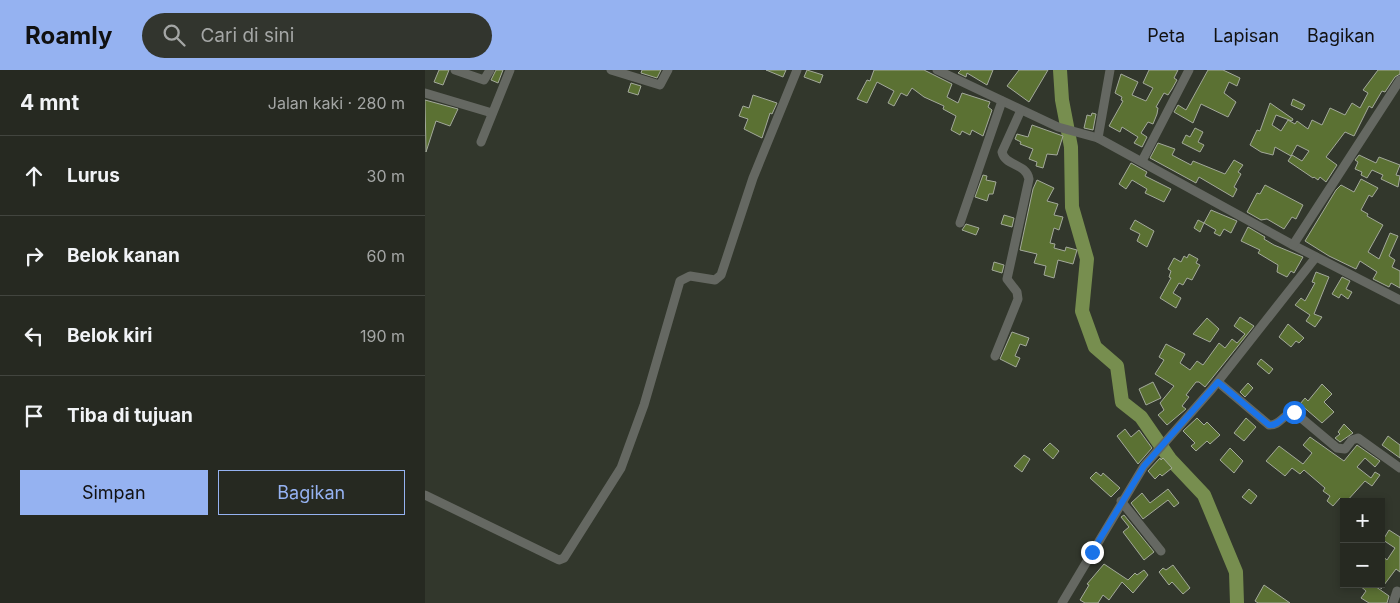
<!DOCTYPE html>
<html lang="id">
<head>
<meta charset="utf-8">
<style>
	body { margin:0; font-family:Inter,sans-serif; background:#32352e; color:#f1f3f6 }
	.controls { position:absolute; right:15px; bottom:15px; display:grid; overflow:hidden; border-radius:0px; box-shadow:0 2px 8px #0003 }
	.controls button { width:45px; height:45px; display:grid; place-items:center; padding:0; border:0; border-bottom:1px solid #42453f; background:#262921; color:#f1f3f6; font:25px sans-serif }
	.stop { position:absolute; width:15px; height:15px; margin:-11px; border:4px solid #1a73e8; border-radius:50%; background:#fff }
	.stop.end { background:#1a73e8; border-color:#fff; box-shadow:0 1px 5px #0008 }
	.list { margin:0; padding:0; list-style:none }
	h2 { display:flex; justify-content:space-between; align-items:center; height:65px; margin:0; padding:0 20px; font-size:21px }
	h2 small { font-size:16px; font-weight:400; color:#a4a6a5 }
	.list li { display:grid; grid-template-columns:32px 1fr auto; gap:15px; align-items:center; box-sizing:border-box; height:80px; padding:0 20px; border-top:1px solid #42453f }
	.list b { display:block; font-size:19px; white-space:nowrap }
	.list em { font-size:16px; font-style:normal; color:#a4a6a5 }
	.actions { display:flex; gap:10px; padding:15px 20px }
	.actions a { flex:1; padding:11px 0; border:1px solid #95b2f1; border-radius:0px; text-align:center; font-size:18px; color:#95b2f1 }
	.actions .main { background:#95b2f1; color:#111 }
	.icon { flex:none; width:28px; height:28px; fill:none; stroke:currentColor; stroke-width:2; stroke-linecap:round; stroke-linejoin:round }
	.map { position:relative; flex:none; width:975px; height:533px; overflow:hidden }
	header { display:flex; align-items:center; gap:30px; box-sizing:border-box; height:70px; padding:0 25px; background:#95b2f1; color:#111 }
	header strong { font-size:24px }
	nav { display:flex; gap:28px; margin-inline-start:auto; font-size:18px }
	.search { width:350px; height:45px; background:#32352e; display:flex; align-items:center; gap:12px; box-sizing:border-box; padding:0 18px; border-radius:28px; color:#a4a6a5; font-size:19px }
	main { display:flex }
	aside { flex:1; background:#262921 }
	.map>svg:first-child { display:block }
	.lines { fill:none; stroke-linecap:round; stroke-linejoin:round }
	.river { stroke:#778e4f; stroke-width:14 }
	.building { fill:#5b7133; stroke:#a3a99b }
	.minor { stroke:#656862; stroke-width:9 }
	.route { stroke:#1a73e8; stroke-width:6 }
</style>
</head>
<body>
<header>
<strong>Roamly</strong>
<div class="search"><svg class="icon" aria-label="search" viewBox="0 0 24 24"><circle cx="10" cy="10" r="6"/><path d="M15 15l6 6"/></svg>Cari di sini</div>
<nav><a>Peta</a><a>Lapisan</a><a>Bagikan</a></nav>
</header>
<main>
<aside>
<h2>4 mnt<small>Jalan kaki · 280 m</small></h2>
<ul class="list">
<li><svg class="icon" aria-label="ahead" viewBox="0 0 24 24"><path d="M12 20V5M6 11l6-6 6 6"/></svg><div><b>Lurus</b></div><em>30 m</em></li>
<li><svg class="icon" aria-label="right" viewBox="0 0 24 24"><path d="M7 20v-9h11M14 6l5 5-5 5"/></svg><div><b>Belok kanan</b></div><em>60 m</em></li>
<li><svg class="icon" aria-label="left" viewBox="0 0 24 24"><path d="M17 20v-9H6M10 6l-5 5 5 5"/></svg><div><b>Belok kiri</b></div><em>190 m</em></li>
<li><svg class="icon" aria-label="arrive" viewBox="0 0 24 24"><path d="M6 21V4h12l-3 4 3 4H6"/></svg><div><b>Tiba di tujuan</b></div></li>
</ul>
<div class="actions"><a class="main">Simpan</a><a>Bagikan</a></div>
</aside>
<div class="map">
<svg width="975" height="533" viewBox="0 0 975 533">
	<rect width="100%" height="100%" fill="#32372c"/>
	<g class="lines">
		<polyline class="river" points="635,0 637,30 646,77 647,137 662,189 657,241 670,277 692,296 697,332 716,347 745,389 779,425 811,502 812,533"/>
	</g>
	<g class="building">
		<polygon points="14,0 24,0 18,15 9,12"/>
		<polygon points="71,0 78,0 73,13 66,10"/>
		<polygon points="217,0 236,0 232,8 216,3"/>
		<polygon points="341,0 361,0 358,7"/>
		<polygon points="382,0 398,5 395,13 379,7"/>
		<polygon points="449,0 499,0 527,14 522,27 533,33 537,23 565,32 563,37 567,40 558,66 547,60 545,65 537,61 535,65 526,60 531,46 518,39 519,36 499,27 487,18 482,26 476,23 469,36 463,33 469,21 452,12 442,33 432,29 442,10 445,11"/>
		<polygon points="536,0 568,0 562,15 542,3 541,7 533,3"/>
		<polygon points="594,0 623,0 604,32 582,16"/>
		<polygon points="724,0 753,0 749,8 752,10 747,19 743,25 739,23 731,37 733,38 732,44 728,54 723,52 716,63 722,67 717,77 709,73 713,67 697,57 695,62 684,56 698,31 696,30 697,27 690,23 696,4 713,12 707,25 721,31 728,18 718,13"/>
		<polygon points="783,0 798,0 815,8 812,16 804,12 799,23 811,32 803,47 776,34 768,53 749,42 753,35 761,40"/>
		<polygon points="953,0 975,0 975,4 970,7 960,22 957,21 947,38 944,36 929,66 920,62 901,87 912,95 901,112 895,107 893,110 889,107 888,108 863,91 867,85 877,91 884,81 872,75 866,86 850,77 848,85 836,82 825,75 832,60 835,61 845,33 868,49 867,51 851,45 847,55 856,61 863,50 870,54 872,51 883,59 887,50 897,55 905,38 920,45 927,33 935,38 943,23 938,20"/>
		<polygon points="206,13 216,16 213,25 203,22"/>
		<polygon points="328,25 352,33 347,44 345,43 337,68 319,59 323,49 314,46 318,36 324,38"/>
		<polygon points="868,29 880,35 877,40 866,35"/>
		<polygon points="0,30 33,39 25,56 11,51 1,82"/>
		<polygon points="667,43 671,44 668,60 659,58 662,45 666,46"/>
		<polygon points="607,55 638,66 632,85 622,84 618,98 611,96 612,92 604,89 608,79 595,74 596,72 590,69 592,64 603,67"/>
		<polygon points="770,58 778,62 773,72 779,75 775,82 757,73 761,65 765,67"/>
		<polygon points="733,73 750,79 747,85 766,95 768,91 800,104 809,90 818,95 813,102 816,104 809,117 812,119 808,127 774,107 771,113 725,88"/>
		<polygon points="934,85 951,93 954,87 975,95 971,105 975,106 973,117 956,109 958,105 947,100 942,108 936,105 937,102 930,99 933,92 930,90"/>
		<polygon points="706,93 722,102 720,106 746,119 739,132 720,123 722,119 707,110 701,119 694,114"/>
		<polygon points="558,105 562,106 561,110 571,112 568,124 564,124 562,131 550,127"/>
		<polygon points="936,109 953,118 947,127 944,125 936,140 943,144 942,146 958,155 943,182 954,189 965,163 973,166 964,186 970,190 967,197 975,201 975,218 966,213 964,217 948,209 952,202 935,191 931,199 904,186 880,171 911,120 916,115 929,122"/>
		<polygon points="612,110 629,118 622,131 633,134 629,145 638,147 634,160 629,158 625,173 630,174 629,178 640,181 641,177 652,180 648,194 633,190 629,208 619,205 621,196 609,193 612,184 595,180 608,119"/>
		<polygon points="840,115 878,135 871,149 867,147 859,159 842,149 836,150 822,142 832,123 835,124"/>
		<polygon points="786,140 812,151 806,163 799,159 795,166 789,163 791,160 779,153 775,162 769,158 773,150 779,153"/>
		<polygon points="579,145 589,148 587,157 576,154"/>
		<polygon points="710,150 729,161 722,177 712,171 715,164 705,159"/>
		<polygon points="541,154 554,158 551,165 537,160"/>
		<polygon points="823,157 840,167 839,169 849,175 878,187 869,203 866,201 862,207 852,202 853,195 833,183 835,180 816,171"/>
		<polygon points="764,184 773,189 771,193 775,195 767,210 762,208 758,215 754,213 748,223 756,228 751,238 735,228 746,208 744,207 746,201 743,199 749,188 756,192 759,186 762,188"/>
		<polygon points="569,192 579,195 577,203 567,200"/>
		<polygon points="891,202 904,207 889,244 897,247 890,257 881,251 885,245 870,235 876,228 880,231 890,213 887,212"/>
		<polygon points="917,207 925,211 921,219 927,222 923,229 916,224 914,228 907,224"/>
		<polygon points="815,247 829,256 780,317 774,312 771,312 761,325 764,327 757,336 761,339 742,355 733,345 739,340 735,333 749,316 730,304 739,290 734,287 741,274 760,284 755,293 765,300 772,291 778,295 794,273 800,278 807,269 812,273 820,264 809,256"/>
		<polygon points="782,248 794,259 785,272 768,264"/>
		<polygon points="863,254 879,268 874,273 871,271 866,277 854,267"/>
		<polygon points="587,262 604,268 601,276 595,274 590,286 595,288 591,297 575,289"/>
		<polygon points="836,289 848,299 844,304 832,294"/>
		<polygon points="728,312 736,328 721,335 714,319"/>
		<polygon points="823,313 828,318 820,327 815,322"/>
		<polygon points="897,314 907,324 899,332 909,342 897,353 875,334 880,328 883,331"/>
		<polygon points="772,348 779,355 782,352 795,365 785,374 782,371 771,381 766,376 770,373 758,361"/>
		<polygon points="821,348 831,357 819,371 809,363"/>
		<polygon points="919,354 928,363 915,372 910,368 915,364 913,362"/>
		<polygon points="700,359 706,367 714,360 727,378 713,394 692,366"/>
		<polygon points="963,366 975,375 975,388 957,375"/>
		<polygon points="885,367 919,391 932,375 955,391 950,397 940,388 932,397 946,408 950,402 955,405 947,416 940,411 921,432 915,428 908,436 902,431 905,426 898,421 900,418 879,400 875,404 867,398 860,406 841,391 854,376 878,394 887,383 878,375"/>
		<polygon points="625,373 634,381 628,389 618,380"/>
		<polygon points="805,378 818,391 809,403 795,390"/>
		<polygon points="599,385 605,389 597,402 589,396"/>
		<polygon points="735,388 736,390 738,388 747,398 737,406 735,404 730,409 723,401"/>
		<polygon points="671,402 676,406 678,403 695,418 686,427 665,408"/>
		<polygon points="743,419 754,433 749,437 743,430 718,449 706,433 717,423 725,433"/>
		<polygon points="824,419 832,426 826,434 817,427"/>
		<polygon points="699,445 729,482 719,490 698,462 704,457 696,447"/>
		<polygon points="964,460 975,467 975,502 971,499 956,519 956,485 962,490 970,478 958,470"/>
		<polygon points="679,494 703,510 710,503 712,505 719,500 723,505 708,523 697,512 684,530 678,525 673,533 660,533 655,530 664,515 662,514"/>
		<polygon points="748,495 765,518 758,524 747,512 744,515 734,502 738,498 741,500"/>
		<polygon points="933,514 947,514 964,526 962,533 944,533 936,528 941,521"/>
		<polygon points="839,515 865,533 833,533 830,531"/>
	</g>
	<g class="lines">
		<g class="minor">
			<polyline points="30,0 59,10 65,0"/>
			<polyline points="186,0 235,15 243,0"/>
			<polyline points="512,0 633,57 673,68 868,175 975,230"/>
			<polyline points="0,23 67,43"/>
			<polyline points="673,68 685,0"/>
			<polyline points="56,72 85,0"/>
			<polyline points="717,91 764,0"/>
			<polyline points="535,153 577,31"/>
			<polyline points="868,175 975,10"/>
			<path d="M 570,286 L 593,229 L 592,222 L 582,209 L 604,109 C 601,93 580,96 577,82 L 596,40"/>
			<path d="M 793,312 L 844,355 C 855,356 859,343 869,342 L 912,378 L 920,379 L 927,370 L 933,368 L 975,398"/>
			<polyline points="0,425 134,490 139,488 196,398 219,335 255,211 265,206 290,210 296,205 328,108 372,0"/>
			<polyline points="696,431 736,481"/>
			<polyline points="637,533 719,396 787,319 891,187"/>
			<polyline points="968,533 972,521 975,523"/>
		</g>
	</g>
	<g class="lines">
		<path class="route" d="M 667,482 L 719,396 L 793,312 L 844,355 C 855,356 859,343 869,342"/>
	</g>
</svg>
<div class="controls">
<button>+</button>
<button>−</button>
</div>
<div class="stop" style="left:869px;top:342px"></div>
<div class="stop end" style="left:667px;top:482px"></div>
</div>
</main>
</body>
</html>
